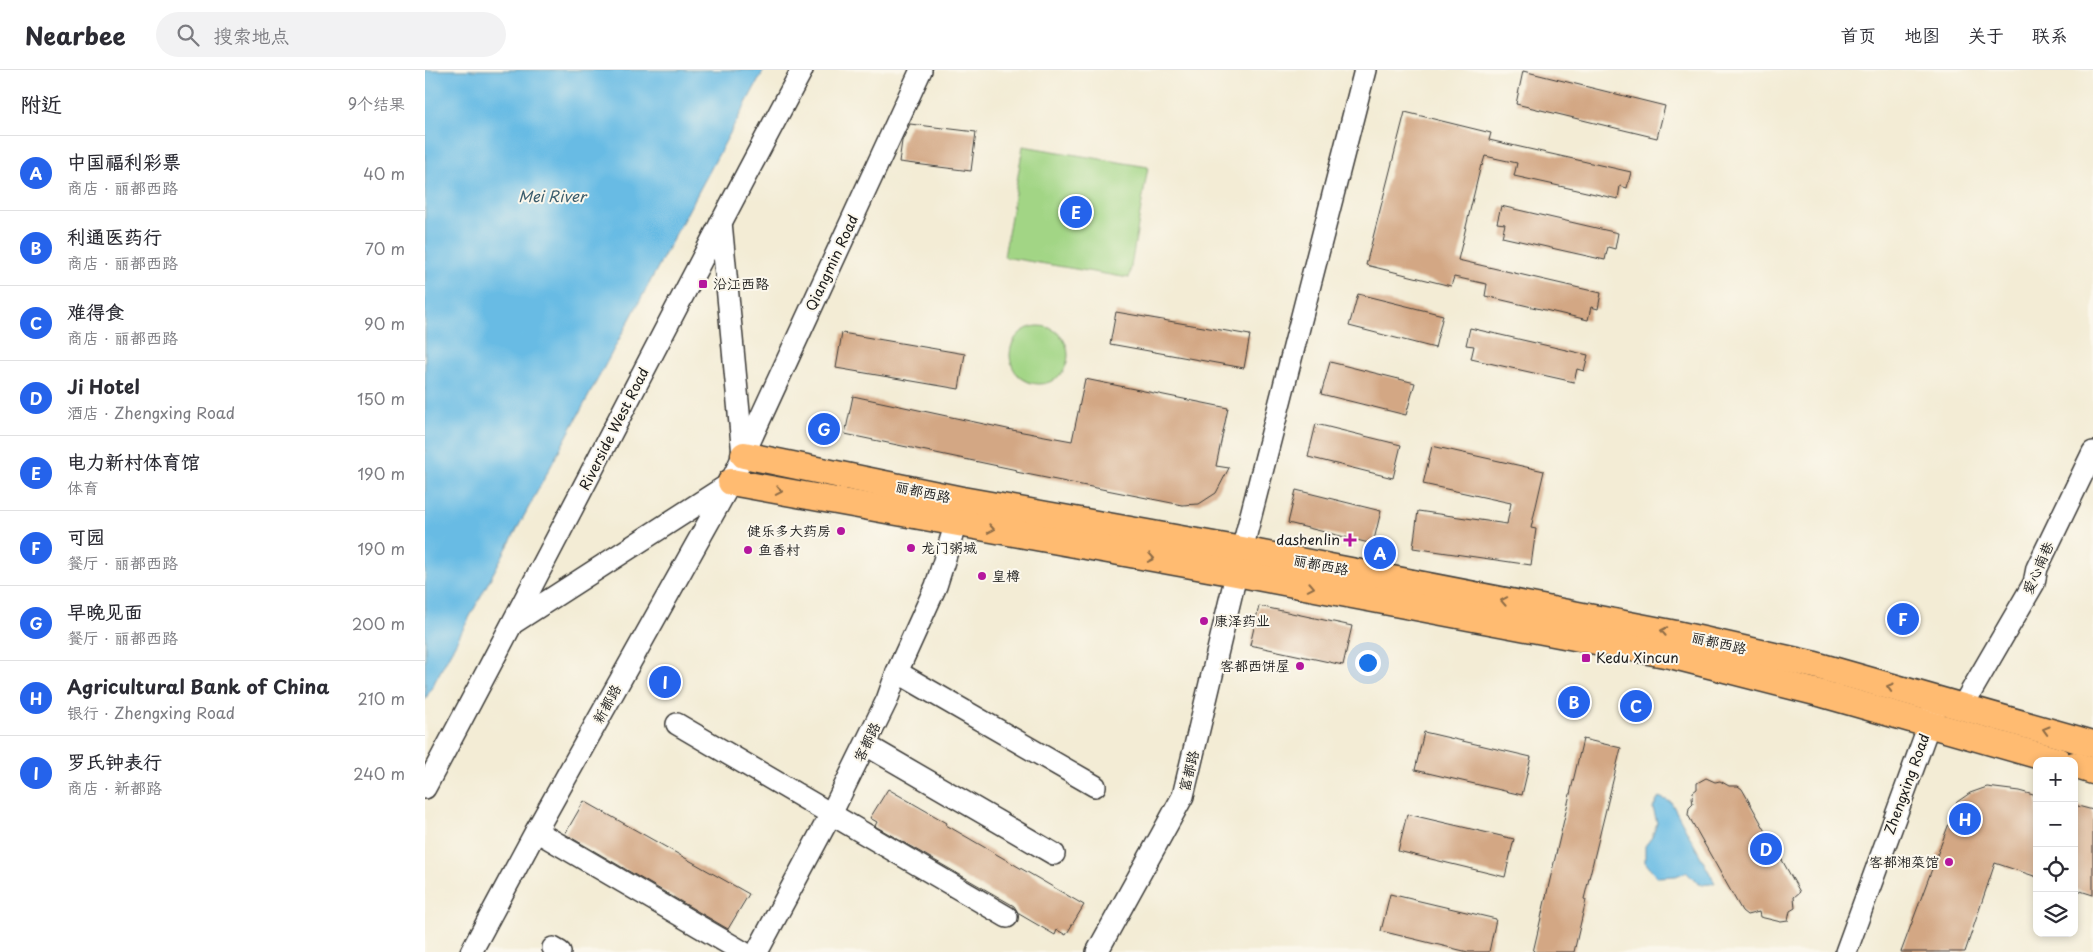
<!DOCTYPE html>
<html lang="zh">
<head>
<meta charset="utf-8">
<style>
	body { margin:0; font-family:"Playpen Sans","LXGW WenKai TC",sans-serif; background:#f2f2f3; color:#2b2b33 }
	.controls { position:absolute; right:15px; bottom:15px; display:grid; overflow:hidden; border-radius:10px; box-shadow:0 2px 8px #0003 }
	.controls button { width:45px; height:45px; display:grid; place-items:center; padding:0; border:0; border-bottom:1px solid #e1e1e2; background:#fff; color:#2b2b33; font:25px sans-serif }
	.you { position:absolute; left:942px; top:592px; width:18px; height:18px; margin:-12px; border:4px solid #fff; border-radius:50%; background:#1a73e8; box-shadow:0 0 0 8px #1a73e833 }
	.badge { display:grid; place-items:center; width:32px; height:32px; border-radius:50%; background:#2563eb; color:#fff; font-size:16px; font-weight:700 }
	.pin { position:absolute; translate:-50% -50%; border:2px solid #fff; box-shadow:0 1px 5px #0006 }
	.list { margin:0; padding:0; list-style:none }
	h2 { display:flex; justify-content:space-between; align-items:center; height:65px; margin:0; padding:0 20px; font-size:21px }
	h2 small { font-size:16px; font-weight:400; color:#7c7c81 }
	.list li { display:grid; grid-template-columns:32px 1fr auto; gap:15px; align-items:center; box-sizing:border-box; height:75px; padding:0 20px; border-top:1px solid #e1e1e2 }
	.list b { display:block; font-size:19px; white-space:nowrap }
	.list p { margin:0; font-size:16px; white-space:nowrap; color:#7c7c81 }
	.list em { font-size:16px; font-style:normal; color:#7c7c81 }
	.icon { flex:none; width:28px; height:28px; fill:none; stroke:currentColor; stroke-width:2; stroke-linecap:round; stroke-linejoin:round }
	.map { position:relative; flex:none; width:1668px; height:882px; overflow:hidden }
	header { display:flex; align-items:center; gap:30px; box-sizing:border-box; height:70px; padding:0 25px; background:#fff; border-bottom:1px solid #e1e1e2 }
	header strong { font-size:24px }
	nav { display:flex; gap:28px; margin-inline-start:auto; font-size:18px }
	.search { width:350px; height:45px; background:#f2f2f3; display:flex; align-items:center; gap:12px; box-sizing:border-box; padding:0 18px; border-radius:28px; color:#7c7c81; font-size:19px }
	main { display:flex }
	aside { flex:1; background:#fff }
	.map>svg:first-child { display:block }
	.green { fill:#a2d585; stroke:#5f7850 }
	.water { fill:#68bbe4; stroke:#426c80 }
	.building { fill:#d3a784 }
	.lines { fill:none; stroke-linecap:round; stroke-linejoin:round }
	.minor-casing { stroke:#3c3b38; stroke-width:24 }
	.major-casing { stroke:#3c3b38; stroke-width:29 }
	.minor { stroke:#fff; stroke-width:21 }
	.major { stroke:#ffbb71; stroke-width:26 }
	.oneway { stroke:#8e6c46 }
	.poi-dot { fill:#b5179e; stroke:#fbf7ec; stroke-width:2 }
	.labels { text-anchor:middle; stroke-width:4; stroke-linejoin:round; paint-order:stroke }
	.street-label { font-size:14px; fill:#1c1c1c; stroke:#fbf7ec }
	.poi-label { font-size:14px; fill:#1c1c1c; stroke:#fbf7ec; text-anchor:start }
	.water-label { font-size:15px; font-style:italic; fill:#3a5c6c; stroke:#fbf7ec }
</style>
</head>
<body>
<header>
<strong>Nearbee</strong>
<div class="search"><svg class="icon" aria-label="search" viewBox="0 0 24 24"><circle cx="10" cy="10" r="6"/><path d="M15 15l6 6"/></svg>搜索地点</div>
<nav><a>首页</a><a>地图</a><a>关于</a><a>联系</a></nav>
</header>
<main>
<aside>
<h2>附近<small>9个结果</small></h2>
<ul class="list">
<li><span class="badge">A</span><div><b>中国福利彩票</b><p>商店 · 丽都西路</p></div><em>40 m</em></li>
<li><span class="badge">B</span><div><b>利通医药行</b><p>商店 · 丽都西路</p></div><em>70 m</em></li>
<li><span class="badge">C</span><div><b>难得食</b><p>商店 · 丽都西路</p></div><em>90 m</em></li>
<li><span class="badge">D</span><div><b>Ji Hotel</b><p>酒店 · Zhengxing Road</p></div><em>150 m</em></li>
<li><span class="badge">E</span><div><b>电力新村体育馆</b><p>体育</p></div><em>190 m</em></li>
<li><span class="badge">F</span><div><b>可园</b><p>餐厅 · 丽都西路</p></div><em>190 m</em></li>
<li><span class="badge">G</span><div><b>早晚见面</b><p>餐厅 · 丽都西路</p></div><em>200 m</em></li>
<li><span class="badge">H</span><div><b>Agricultural Bank of China</b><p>银行 · Zhengxing Road</p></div><em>210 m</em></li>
<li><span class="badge">I</span><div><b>罗氏钟表行</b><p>商店 · 新都路</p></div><em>240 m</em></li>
</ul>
</aside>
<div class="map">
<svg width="1668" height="882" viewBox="0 0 1668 882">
	<rect width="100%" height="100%" fill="#fbf7ec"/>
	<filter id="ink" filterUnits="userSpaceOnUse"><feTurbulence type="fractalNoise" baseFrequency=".02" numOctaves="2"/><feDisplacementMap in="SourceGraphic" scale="10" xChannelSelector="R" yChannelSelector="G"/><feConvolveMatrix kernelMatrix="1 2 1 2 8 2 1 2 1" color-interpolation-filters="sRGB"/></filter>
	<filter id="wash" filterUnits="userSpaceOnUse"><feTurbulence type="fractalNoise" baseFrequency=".0096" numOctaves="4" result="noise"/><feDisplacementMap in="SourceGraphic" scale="20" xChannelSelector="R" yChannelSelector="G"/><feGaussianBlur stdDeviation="1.12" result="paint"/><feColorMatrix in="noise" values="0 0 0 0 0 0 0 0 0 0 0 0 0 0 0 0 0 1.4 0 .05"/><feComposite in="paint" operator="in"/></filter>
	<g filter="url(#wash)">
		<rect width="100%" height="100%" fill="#f3ecd5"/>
		<g class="green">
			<polygon points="598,76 723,97 704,208 579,187"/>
			<circle cx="614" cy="285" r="29"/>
		</g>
		<g class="water">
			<polygon points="0,0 339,0 0,630"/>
			<path d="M 1234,727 L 1246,732 L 1290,813 C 1276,817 1271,812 1261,802 L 1251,806 L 1232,807 L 1220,792 L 1220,776 L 1227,767 L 1232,753 L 1228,738 Z"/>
		</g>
		<g id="blocks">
			<g class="building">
				<polygon points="1098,1 1240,36 1232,68 1091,34"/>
				<polygon points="980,42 1066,63 1064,70 1206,102 1202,118 1195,116 1193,129 1089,106 1092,93 1060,86 1057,96 1056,95 1033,190 1176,223 1173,239 1166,237 1163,250 1060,226 1062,214 1029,207 1026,216 941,195"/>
				<polygon points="485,54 551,62 546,101 474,92 477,71"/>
				<polygon points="1076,136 1193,163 1190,179 1183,177 1180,190 1077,167 1080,154 1072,153"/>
				<polygon points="933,224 1018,245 1010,278 924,256"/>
				<polygon points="691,242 825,265 819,298 685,274"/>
				<polygon points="1045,258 1163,285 1159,301 1152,299 1149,312 1046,289 1049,276 1041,275"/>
				<polygon points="417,263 540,284 534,319 411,298"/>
				<polygon points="905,292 990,313 981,345 896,324"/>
				<polygon points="660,309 803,338 791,396 804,398 791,423 774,434 757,435 591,402 592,400 420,364 428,326 587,360 647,371"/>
				<polygon points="891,354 976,375 968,408 883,387"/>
				<polygon points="1007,376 1119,401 1106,458 1111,459 1106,495 988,478 993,441 1082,454 1086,433 998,414"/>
				<polygon points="871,420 956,441 948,474 863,453"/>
				<polygon points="834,536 927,556 918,595 825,575"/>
				<polygon points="999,662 1106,687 1097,725 990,700"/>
				<polygon points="1158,669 1196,678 1159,829 1161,830 1149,882 1108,882"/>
				<polygon points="1281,708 1290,712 1295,711 1304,716 1313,716 1317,719 1375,822 1369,827 1370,838 1365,841 1363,851 1356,852 1335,847 1334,842 1322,845 1317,841 1263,745 1264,738 1268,734 1267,728 1268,722 1272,719 1272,713"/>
				<polygon points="1562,717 1594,721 1612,726 1612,807 1570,793 1540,882 1476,882 1532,732 1545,723"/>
				<polygon points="463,719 522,753 521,755 659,835 641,865 632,860 630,865 594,844 589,836 450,756 452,752 445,748"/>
				<polygon points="159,731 324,824 303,859 140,764"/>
				<polygon points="1649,735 1668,740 1668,825 1649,819"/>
				<polygon points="982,744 1089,769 1080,807 973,781"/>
				<polygon points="965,824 1071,849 1064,882 1043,882 956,861"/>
			</g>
		</g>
	</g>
	<g filter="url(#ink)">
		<use href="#blocks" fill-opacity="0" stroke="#3c3b38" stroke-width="1"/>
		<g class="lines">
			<g class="minor-casing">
				<g id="minor">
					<polyline points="296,152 318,385"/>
					<polyline points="90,552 304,414"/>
					<polyline points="472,602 670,716"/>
					<polyline points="1537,637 1609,513 1612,498 1668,382"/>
					<polyline points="252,654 582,847"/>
					<polyline points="441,675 629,784"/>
					<path d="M 0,718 C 128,480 249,238 377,0"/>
					<polyline points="111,761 318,882"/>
					<polyline points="128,878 135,882"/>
					<polyline points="46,882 111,761 306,412 496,0"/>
					<polyline points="332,882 406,744 462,630 472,602 511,516 531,453"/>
					<polyline points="672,882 758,726 817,480 940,0"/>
					<polyline points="1421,882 1509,641"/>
				</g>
			</g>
			<g class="major-casing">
				<g id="major">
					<polyline points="319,385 537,430 817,480 1251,564 1390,595 1668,674"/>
					<polyline points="306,412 811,503 1245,585 1398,624 1633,691"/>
					<polyline points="1649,695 1668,701"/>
				</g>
			</g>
			<use href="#minor" class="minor"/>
			<use href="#major" class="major"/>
		</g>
		<defs><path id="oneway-chevron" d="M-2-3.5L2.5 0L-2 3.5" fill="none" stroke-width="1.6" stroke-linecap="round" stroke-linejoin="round" transform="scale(1.25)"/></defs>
		<g class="oneway">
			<use href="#oneway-chevron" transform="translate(354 421) rotate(10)"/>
			<use href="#oneway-chevron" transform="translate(566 459) rotate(10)"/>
			<use href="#oneway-chevron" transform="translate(726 488) rotate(10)"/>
			<use href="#oneway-chevron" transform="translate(886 517) rotate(11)"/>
			<use href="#oneway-chevron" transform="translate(1079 531) rotate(-169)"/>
			<use href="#oneway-chevron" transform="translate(1239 561) rotate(-169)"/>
			<use href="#oneway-chevron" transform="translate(1465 617) rotate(-164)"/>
			<use href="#oneway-chevron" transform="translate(1621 660) rotate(-164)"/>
		</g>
	</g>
	<g class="poi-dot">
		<rect x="273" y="209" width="10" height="10" rx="2.5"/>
		<circle cx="416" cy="461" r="5"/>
		<path d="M922.5 462.5h5v5h5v5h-5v5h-5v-5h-5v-5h5z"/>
		<circle cx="486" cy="478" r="5"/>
		<circle cx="323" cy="480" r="5"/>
		<circle cx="557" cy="506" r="5"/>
		<circle cx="779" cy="551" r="5"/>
		<rect x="1156" y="583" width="10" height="10" rx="2.5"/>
		<circle cx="875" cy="596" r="5"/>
		<circle cx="1524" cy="792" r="5"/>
	</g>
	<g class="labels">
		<g class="street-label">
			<text transform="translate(407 193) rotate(-65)" y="5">Qiangmin Road</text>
			<text transform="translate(189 359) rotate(-63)" y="5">Riverside West Road</text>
			<text transform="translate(498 422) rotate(12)" y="5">丽都西路</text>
			<text transform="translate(896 495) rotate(11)" y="5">丽都西路</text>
			<text transform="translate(1613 498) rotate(-66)" y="5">爱心南巷</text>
			<text transform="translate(1294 573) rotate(13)" y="5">丽都西路</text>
			<text transform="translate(182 634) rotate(-61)" y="5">新都路</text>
			<text transform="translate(442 672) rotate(-64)" y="5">客都路</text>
			<text transform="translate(764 701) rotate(-76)" y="5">富都路</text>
			<text transform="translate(1482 714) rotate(-70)" y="5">Zhengxing Road</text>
		</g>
		<g class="poi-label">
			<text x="288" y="219">沿江西路</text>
			<text x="406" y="466" text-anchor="end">健乐多大药房</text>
			<text x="915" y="475" text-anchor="end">dashenlin</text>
			<text x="496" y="483">龙门粥城</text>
			<text x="333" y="485">鱼香村</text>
			<text x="567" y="511">皇樽</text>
			<text x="789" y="556">康泽药业</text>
			<text x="1171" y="593">Kedu Xincun</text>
			<text x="865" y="601" text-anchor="end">客都西饼屋</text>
			<text x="1514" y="797" text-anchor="end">客都湘菜馆</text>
		</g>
		<g class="water-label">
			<text x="127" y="132">Mei River</text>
		</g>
	</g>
</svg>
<div class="controls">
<button>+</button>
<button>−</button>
<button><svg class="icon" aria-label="locate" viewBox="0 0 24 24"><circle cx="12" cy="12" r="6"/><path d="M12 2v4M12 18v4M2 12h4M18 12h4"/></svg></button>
<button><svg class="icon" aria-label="layers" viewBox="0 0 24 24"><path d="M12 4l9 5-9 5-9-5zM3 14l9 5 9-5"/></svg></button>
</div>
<div class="you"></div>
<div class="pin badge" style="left:955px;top:483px">A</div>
<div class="pin badge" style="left:1149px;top:632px">B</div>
<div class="pin badge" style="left:1211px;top:636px">C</div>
<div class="pin badge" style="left:1341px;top:779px">D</div>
<div class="pin badge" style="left:651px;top:142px">E</div>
<div class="pin badge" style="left:1478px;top:549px">F</div>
<div class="pin badge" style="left:399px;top:359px">G</div>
<div class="pin badge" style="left:1540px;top:749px">H</div>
<div class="pin badge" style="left:240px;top:612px">I</div>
</div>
</main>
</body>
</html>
